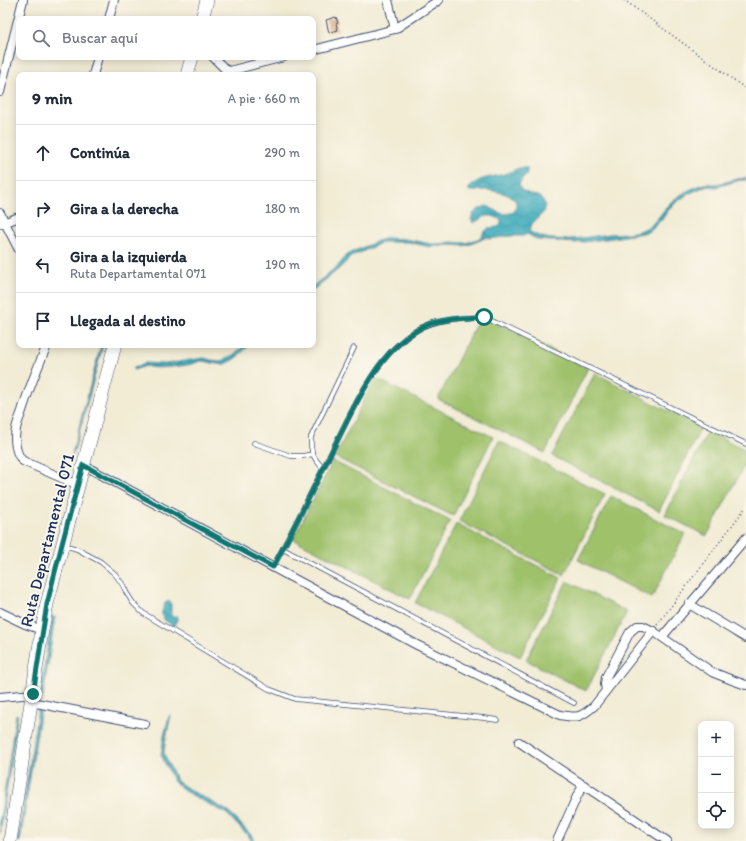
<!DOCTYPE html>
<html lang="es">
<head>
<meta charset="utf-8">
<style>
	body { margin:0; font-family:Itim,sans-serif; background:#f2f2f3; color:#1f2937 }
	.controls { position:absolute; right:12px; bottom:12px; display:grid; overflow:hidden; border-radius:8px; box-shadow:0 2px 10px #0003 }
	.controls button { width:36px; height:36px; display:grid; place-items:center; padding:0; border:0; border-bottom:1px solid #e0e1e3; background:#fff; color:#1f2937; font:20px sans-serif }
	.stop { position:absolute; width:12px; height:12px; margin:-9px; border:3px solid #0f766e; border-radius:50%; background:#fff }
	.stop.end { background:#0f766e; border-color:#fff; box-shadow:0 1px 4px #0008 }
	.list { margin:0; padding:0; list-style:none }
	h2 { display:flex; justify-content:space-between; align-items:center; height:52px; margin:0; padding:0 16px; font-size:17px }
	h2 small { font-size:13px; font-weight:400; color:#747a83 }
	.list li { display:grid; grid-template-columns:26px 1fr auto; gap:12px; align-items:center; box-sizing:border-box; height:56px; padding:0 16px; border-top:1px solid #e0e1e3 }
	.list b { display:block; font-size:15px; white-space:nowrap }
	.list p { margin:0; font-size:13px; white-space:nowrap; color:#747a83 }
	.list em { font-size:13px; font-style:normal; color:#747a83 }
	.icon { flex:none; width:22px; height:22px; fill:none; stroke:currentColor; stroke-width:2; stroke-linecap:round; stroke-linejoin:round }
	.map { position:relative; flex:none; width:746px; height:841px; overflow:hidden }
	.search { position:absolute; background:#fff; box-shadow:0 2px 10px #0003; left:16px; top:16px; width:300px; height:44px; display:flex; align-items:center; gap:10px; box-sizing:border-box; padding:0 14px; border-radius:8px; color:#747a83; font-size:15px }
	.panel { position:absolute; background:#fff; box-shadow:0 2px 10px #0003; left:16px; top:72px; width:300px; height:276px; border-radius:8px }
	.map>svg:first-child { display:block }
	.green { fill:#9fc16a; stroke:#5d7864 }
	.water { fill:url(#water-waves); stroke:#2c6e8c }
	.building { fill:url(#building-hatch) }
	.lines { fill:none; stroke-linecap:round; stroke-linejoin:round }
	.lane-casing { stroke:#3b4b70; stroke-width:5.5 }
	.street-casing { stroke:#3b4b70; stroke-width:10 }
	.primary-casing { stroke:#3b4b70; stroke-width:14 }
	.path { stroke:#3b4b70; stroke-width:1.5; stroke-dasharray:1 3; stroke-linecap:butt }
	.lane { stroke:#fff; stroke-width:4 }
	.street { stroke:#fff; stroke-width:8 }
	.primary { stroke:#fff; stroke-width:13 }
	.route { stroke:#0f766e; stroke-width:5 }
	.labels { text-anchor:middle; stroke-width:4; stroke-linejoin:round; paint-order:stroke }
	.street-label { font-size:17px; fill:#1b2f5e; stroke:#fbf7ec }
</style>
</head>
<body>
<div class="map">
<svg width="746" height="841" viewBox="0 0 746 841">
	<defs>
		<pattern id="water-waves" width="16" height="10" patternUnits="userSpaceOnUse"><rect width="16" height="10" fill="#3eacbb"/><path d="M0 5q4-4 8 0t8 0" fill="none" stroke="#338c9b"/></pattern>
		<pattern id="building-hatch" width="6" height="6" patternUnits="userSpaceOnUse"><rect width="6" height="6" fill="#dba77d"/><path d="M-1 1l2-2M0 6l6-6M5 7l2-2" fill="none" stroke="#b1886a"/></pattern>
	</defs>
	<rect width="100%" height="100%" fill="#fbf7ec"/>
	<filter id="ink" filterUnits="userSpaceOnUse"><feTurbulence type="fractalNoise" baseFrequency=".025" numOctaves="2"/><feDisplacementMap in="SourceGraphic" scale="8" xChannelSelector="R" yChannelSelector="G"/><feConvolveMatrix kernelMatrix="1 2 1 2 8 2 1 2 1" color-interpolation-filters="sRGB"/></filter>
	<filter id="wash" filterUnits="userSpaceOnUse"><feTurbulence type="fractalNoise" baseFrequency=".012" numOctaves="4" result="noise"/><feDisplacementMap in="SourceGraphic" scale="16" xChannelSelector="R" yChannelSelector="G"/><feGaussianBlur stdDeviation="0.9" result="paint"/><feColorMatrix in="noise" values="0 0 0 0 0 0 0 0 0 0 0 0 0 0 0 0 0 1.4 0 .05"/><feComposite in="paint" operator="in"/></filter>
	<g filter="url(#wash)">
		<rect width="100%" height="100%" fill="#f2ecd5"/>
		<g class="green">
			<polygon points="481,314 588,368 545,453 438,399"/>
			<polygon points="595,373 701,428 659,511 552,456"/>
			<polygon points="375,378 493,437 453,516 335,457"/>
			<polygon points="708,431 746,450 746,462 707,536 665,515"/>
			<polygon points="499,441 605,494 564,575 459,521"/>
			<polygon points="333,461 450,521 410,599 293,539"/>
			<polygon points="611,496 685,534 652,598 578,560"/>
			<polygon points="456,524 561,578 520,657 415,603"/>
			<polygon points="567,581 627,612 586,691 526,660"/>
		</g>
		<g class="water">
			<path d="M 519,168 L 527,168 L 527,174 L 522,179 L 519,185 L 521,190 L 532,195 L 538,196 L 542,199 L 545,204 L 543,213 L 532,224 L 529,231 C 551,246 585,237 610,234 C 622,233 635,234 646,228 C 656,223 662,212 669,204 C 676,197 691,188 701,185 C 705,183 709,184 713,184 C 717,184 721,183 725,182 C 732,181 738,178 746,178 L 746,180 L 740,180 L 716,187 L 706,186 L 688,194 L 674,204 L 667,212 L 663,218 L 648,232 L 613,238 L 576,243 L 538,240 L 527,234 L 523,236 L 510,236 L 490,239 L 487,237 L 471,244 L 463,246 L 449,245 L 441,246 L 430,247 L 408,242 L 383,242 L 351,257 L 340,268 L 313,290 L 313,286 L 339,265 L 346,256 L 352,252 L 380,240 L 387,238 L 405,239 L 432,244 L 441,244 L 451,242 L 466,243 L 478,239 L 483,235 L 483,233 L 489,228 L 498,227 L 501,224 L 501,220 C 488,212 485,217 473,223 L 471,219 C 473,211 480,208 487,206 C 500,212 499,216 514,212 C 515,209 517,206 516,202 C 512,193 492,190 483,190 C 477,190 475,193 468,190 C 477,177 490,178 504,174 C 509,173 514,170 519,168 Z"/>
			<polygon points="101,345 103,345 71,462 70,461"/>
			<path d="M 245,345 L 250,345 C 243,351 236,359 228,363 C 219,367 210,361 201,361 C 198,362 195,363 192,364 C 182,366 154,370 146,366 L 133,370 L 134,368 L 145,363 L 165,364 L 204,358 L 211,360 L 221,361 L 233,355 Z"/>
			<path d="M 169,601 L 171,603 L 171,615 L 173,617 L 176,616 L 178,616 L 175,627 C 163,619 158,619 165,603 Z"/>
			<polygon points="52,616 55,617 43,697 40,697"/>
			<polygon points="41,708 20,841 18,841 38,709"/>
			<polygon points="16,714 18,715 0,833 0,820"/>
			<polygon points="171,715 166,738 164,753 169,765 177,781 190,790 228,811 254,838 254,841 251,841 250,838 227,814 188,793 174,782 161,755 164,736 169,716"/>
		</g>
		<g id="blocks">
			<polygon class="building" points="336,17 338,23 336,24 338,30 329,33 326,20"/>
		</g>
	</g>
	<g filter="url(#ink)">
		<use href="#blocks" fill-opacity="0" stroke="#3b4b70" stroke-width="1"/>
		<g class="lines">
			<g class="lane-casing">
				<g id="lane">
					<polyline points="254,443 291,456 303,456 313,454"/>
					<path d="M 323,468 C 313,458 310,451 311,437 L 354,348"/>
					<polyline points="64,545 77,549 101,562 115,574 123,585 126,592 133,603 143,613 269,689 295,699 484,718 497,720"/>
					<polyline points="283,549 574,703"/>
					<path d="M 273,567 C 293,530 312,491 331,453 C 352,411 376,353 419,329 C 438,318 463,318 484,317 L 746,444"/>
				</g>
			</g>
			<g class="street-casing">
				<g id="street">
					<polyline points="388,0 395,29"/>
					<polyline points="109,19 114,0"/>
					<polyline points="313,50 395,29 439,0"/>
					<polyline points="213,57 225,69 229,71 284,57"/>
					<polyline points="93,75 98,57"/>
					<polyline points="0,92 23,0"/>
					<polyline points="0,213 19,250"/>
					<polyline points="1,224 19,217"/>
					<path d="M 47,345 C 38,367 29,388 22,411 C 20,417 17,423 16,429 C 14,438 15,454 23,461 L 78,485"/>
					<path d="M 83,465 L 417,645 L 560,715 C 578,718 580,718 594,706 L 653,631"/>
					<polyline points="689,604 746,638"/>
					<polyline points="0,612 25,624 42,630"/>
					<polyline points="662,637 746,538"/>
					<polyline points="606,690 605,684 606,677 630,632 637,626 643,626 653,631 712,672 732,680 746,685"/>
					<polyline points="0,697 33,694"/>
					<polyline points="31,702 145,724"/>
					<polyline points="519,742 667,841"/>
					<polyline points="557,841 578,794 584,785"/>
				</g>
			</g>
			<g class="primary-casing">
				<g id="primary">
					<polyline points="202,19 207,0"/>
					<polyline points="187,75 192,57"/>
					<polyline points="10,841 42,630 47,604 115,345"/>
				</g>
			</g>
			<g class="path">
				<polyline points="624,0 746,89"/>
				<polyline points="657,625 746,507"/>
			</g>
			<use href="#lane" class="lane"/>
			<use href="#street" class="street"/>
			<use href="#primary" class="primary"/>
		</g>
	</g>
	<g class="lines" filter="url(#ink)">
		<path class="route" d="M 33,694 L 47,604 L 62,544 L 83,465 L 273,567 C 293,530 312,491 331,453 C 352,411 376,353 419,329 C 438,318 463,318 484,317"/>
	</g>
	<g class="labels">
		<g class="street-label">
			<text transform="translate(47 540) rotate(-76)" y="6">Ruta Departamental 071</text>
		</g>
	</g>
</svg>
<div class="controls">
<button>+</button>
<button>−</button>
<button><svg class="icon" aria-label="locate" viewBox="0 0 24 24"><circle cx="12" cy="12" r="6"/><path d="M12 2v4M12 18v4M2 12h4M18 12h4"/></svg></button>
</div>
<div class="stop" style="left:484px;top:317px"></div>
<div class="stop end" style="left:33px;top:694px"></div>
<div class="search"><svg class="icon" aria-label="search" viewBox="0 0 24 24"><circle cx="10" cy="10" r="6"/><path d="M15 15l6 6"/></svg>Buscar aquí</div>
<section class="panel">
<h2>9 min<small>A pie · 660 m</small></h2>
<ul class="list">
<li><svg class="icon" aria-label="ahead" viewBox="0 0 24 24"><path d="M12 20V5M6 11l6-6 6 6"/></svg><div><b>Continúa</b></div><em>290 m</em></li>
<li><svg class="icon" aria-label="right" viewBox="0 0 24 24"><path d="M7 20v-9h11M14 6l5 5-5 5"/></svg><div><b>Gira a la derecha</b></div><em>180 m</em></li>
<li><svg class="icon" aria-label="left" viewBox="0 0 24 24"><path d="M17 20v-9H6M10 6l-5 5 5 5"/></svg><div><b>Gira a la izquierda</b><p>Ruta Departamental 071</p></div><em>190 m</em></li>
<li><svg class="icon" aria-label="arrive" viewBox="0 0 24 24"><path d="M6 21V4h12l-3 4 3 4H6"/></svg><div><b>Llegada al destino</b></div></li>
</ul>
</section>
</div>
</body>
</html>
